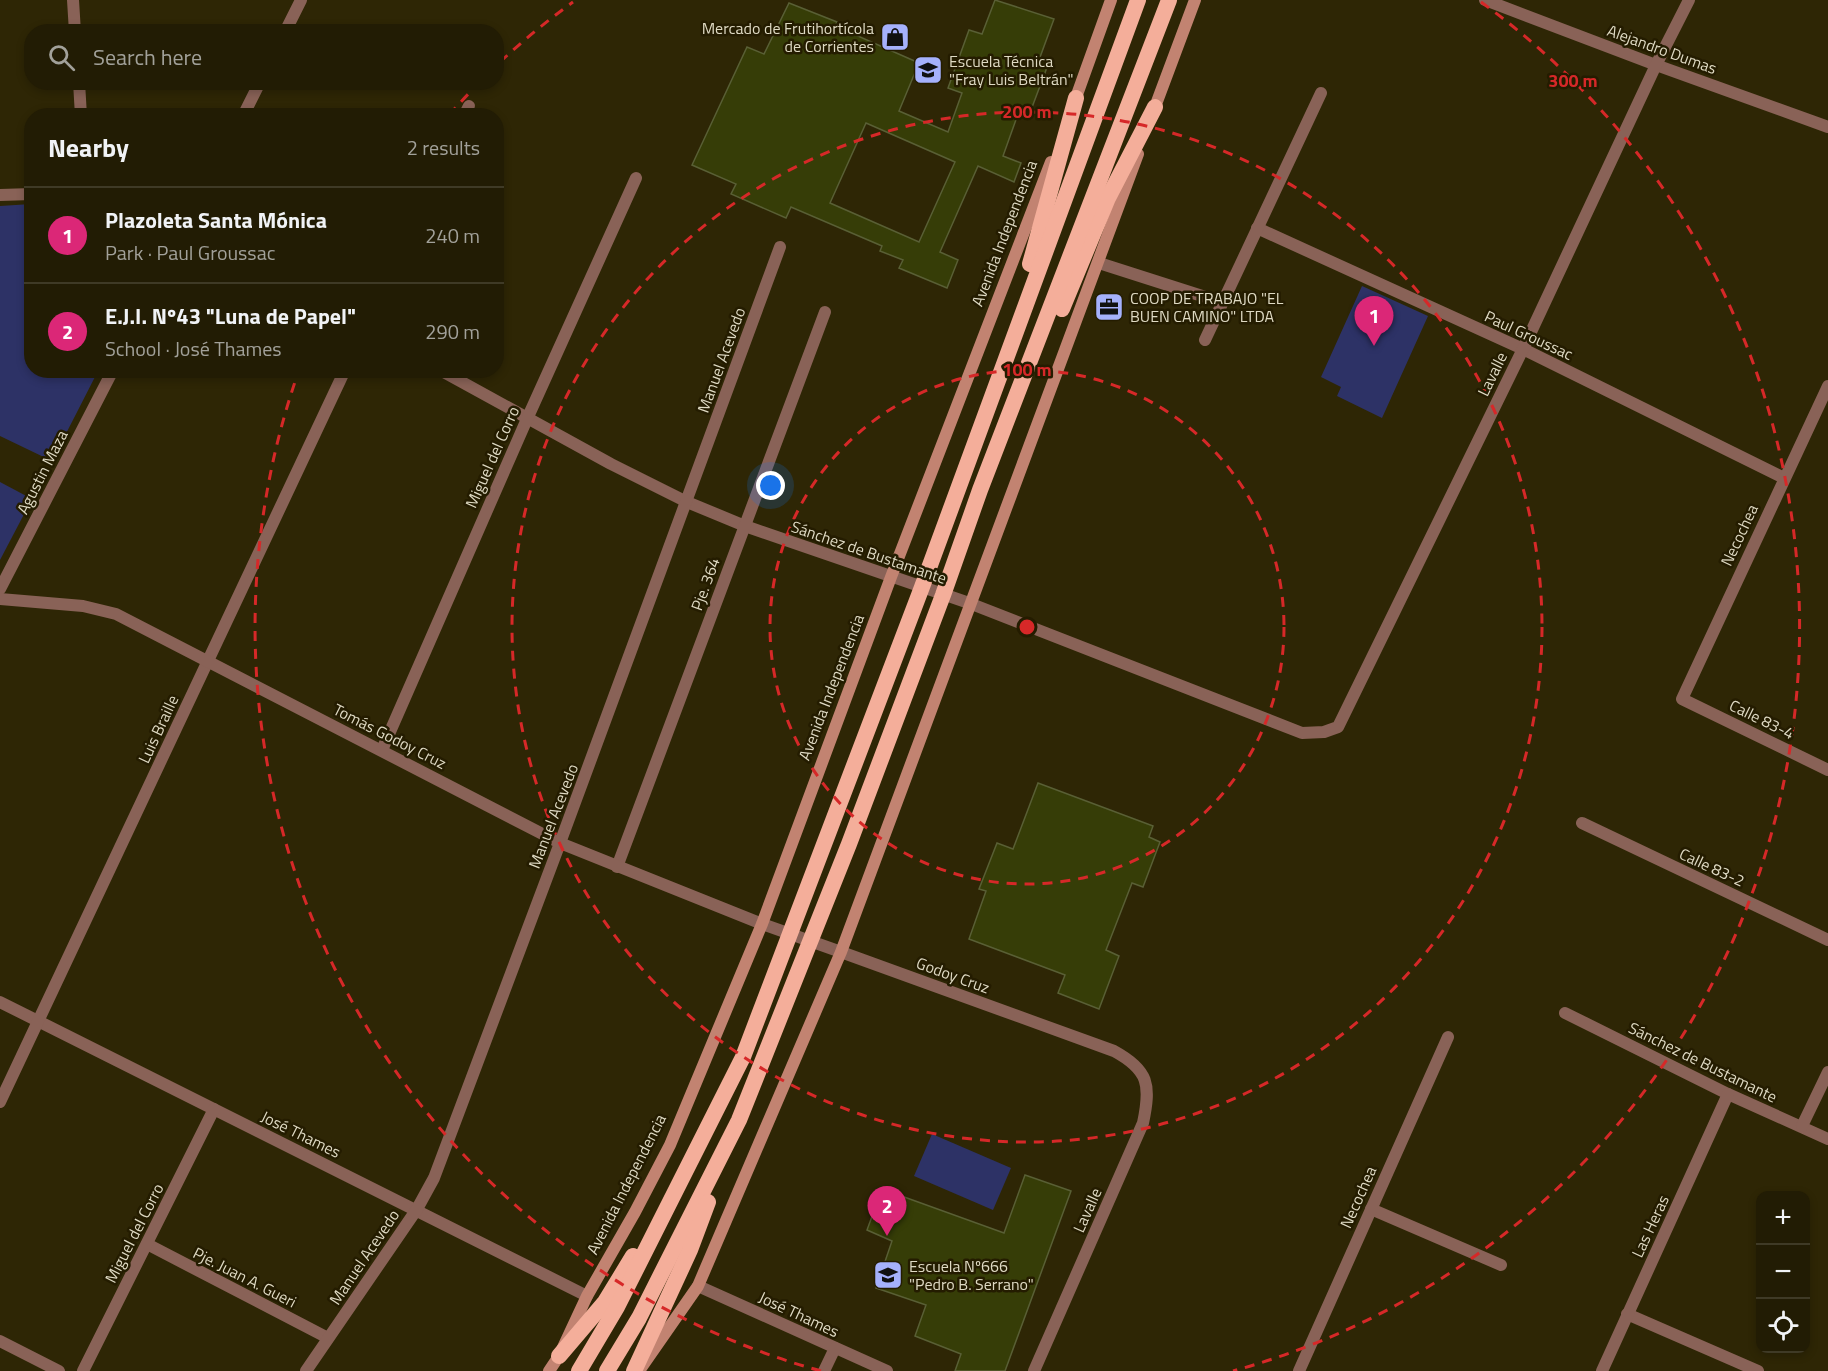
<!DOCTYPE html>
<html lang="en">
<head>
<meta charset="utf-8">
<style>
	body { margin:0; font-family:"Titillium Web",sans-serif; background:#2e2913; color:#f1f3f6 }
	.controls { position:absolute; right:18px; bottom:18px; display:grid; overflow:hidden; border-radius:12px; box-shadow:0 3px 9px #0003 }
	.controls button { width:54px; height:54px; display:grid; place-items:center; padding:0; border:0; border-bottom:2px solid #3f3a26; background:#221c04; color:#f1f3f6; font:30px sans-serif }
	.you { position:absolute; left:771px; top:486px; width:21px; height:21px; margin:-15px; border:4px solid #fff; border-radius:50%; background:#1a73e8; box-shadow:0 0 0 9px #1a73e833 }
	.badge { display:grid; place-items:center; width:39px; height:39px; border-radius:50%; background:#db2777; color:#fff; font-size:20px; font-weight:700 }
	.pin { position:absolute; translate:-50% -50px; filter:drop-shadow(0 2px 3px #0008) }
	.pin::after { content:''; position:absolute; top:32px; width:21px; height:18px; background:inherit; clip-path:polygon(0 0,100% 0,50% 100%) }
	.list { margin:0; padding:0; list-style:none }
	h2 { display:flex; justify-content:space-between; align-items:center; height:78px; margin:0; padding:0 24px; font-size:26px }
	h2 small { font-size:20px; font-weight:400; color:#a2a19a }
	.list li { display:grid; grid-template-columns:39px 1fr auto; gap:18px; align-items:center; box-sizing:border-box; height:96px; padding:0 24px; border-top:2px solid #3f3a26 }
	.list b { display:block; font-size:22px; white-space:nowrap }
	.list p { margin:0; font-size:20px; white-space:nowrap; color:#a2a19a }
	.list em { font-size:20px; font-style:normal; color:#a2a19a }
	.icon { flex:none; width:33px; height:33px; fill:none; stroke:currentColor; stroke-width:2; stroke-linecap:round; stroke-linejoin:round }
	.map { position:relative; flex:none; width:1828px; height:1371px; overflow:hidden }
	.search { position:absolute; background:#221c04; box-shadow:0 3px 9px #0003; left:24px; top:24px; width:480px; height:66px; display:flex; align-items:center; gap:15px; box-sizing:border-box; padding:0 21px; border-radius:24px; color:#a2a19a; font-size:22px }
	.panel { position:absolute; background:#221c04; box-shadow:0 3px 9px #0003; left:24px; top:108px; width:480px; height:270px; border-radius:24px }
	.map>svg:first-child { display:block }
	.green { fill:#2d3266 }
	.building { fill:#363d07; stroke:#595f35; stroke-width:1.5; fill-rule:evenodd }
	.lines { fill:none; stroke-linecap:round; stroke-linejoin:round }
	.minor { stroke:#896257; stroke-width:12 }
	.tertiary { stroke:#896257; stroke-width:12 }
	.secondary { stroke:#c28371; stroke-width:12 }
	.trunk { stroke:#f4ae9a; stroke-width:16 }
	.ring { fill:none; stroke:#d62828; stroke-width:3; stroke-dasharray:10 8 }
	.labels { text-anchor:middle; stroke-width:5; stroke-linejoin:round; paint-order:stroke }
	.poi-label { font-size:16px; fill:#dfdac3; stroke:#241c00; text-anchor:start }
	.street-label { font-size:16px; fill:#dfdac3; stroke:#241c00 }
	.centre { fill:#d62828; stroke:#241c00; stroke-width:3 }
	.ring-label { font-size:18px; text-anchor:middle; font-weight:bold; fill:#d62828; stroke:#241c00; stroke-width:5; stroke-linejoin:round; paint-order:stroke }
</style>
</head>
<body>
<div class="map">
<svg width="1828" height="1371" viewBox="0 0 1828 1371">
	<rect width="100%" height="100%" fill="#2e2605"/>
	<g class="green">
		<polygon points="31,204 32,370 98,371 52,461 0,436 0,206"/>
		<polygon points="1362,286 1428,316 1382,418 1337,396 1341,387 1321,377"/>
		<polygon points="0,482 32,499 0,560"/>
		<polygon points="932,1134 1011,1168 993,1210 914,1176"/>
	</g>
	<g class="building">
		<path d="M 995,0 L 1054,19 L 1039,60 L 1049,62 L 1028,118 L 1018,114 L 1003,156 L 1021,163 L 1014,182 L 978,166 L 940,252 L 958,260 L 947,288 L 899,268 L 903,260 L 880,251 L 882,246 L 791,207 L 786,218 L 731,194 L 736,184 L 692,165 L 747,47 L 764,54 L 789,3 L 837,22 L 835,26 L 919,63 L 899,111 L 948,132 L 962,93 L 948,88 L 969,30 L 982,34 ZM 866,123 L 955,162 L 919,242 L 830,203 Z"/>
		<polygon points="1038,783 1153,826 1149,837 1160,842 1143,887 1132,883 1106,950 1119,956 1099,1009 1058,993 1065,975 969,939 986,891 979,889 997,843 1013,849"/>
		<polygon points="1025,1175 1071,1191 1005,1371 955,1371 961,1354 915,1336 926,1305 876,1288 892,1241 867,1230 882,1189 1004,1233"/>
	</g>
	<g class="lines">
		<g class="minor">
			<polyline points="73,0 75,32"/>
			<polyline points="1485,0 1656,65 1828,127"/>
			<polyline points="285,32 301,0"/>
			<polyline points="79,82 81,116"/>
			<polyline points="243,116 260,82"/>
			<polyline points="464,116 469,106"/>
			<polyline points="0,195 32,194"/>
			<polyline points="1257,228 1523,349 1784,478"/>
			<polyline points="1099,263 1221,302"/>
			<polyline points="1205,340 1321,93"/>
			<polyline points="440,370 611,464 687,502 745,526 969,603 1302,733 1324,732 1338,727 1523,349 1656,65 1689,0"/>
			<polyline points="1828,386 1682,699 1828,770"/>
			<polyline points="0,589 113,370"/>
			<polyline points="382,750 527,419 636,178"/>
			<polyline points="1582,823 1828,940"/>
			<polyline points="617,867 825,312"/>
			<path d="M 841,952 L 1114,1051 C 1149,1070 1151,1085 1143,1123 L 1034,1371"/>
			<polyline points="0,1002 587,1296"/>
			<polyline points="1565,1013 1728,1094 1828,1139"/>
			<polyline points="0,1102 345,370"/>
			<polyline points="1802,1126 1828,1072"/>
			<polyline points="1371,1209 1501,1265"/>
			<polyline points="147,1244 328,1338"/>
			<polyline points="698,1286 887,1371"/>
			<polyline points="1627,1314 1758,1371"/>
			<polyline points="0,1341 59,1371"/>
			<polyline points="83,1371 214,1109"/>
			<polyline points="306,1371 417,1209 434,1178 560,843 780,247"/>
			<polyline points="824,1371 835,1348"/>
			<polyline points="1299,1371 1448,1037"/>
			<polyline points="1602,1371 1728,1094"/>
		</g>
		<polyline class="tertiary" points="0,599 83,606 116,614 560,843 762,924 841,952"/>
		<g class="secondary">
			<polyline points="1074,103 1111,0"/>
			<polyline points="1152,115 1195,0"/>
			<polyline points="641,1368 698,1286 841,952 1138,154"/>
			<polyline points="549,1371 559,1356 587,1296 635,1212 670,1145 762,924 891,577 1051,162"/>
		</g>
		<g class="trunk">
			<polyline points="1030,264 1076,98"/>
			<polyline points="1062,309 1108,198 1155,107"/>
			<polyline points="559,1356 605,1302 633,1256"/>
			<polyline points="579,1371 617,1307 743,1057 922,587 1138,0"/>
			<polyline points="607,1371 639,1318 739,1120 849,844 943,595 980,490 1169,0"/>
			<polyline points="634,1371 690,1250 708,1202"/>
		</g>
	</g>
	<g class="ring">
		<circle cx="1027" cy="627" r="257"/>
		<circle cx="1027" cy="627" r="515"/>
		<path d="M821 1371A772 772 0 0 1 297 376M449 115A772 772 0 0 1 476 86M500 62A772 772 0 0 1 573 2M1481 2A772 772 0 0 1 1233 1371"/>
	</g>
	<defs>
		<g id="shop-square" transform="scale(1.5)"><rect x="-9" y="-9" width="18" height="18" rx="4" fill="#a5b1fc" stroke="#241c00"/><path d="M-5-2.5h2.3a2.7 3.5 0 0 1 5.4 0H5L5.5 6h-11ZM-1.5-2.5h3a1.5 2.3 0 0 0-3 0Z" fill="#111"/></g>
		<g id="school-square" transform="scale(1.5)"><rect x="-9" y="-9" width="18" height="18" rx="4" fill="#a5b1fc" stroke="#241c00"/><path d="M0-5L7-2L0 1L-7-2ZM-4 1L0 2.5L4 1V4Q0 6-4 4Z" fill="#111"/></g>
		<g id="office-square" transform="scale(1.5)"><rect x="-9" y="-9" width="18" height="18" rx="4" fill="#a5b1fc" stroke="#241c00"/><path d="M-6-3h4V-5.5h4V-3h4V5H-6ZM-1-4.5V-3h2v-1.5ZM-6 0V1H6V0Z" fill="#111"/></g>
	</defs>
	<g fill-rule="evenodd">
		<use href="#shop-square" x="895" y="37"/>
		<use href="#school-square" x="928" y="70"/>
		<use href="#office-square" x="1109" y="307"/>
		<use href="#school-square" x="888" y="1275"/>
	</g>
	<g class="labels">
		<g class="poi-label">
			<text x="874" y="34" text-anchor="end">Mercado de Frutihortícola<tspan x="874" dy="18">de Corrientes</tspan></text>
			<text x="949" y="67">Escuela Técnica<tspan x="949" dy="18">"Fray Luis Beltrán"</tspan></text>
			<text x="1130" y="304">COOP DE TRABAJO "EL<tspan x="1130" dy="18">BUEN CAMINO" LTDA</tspan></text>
			<text x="909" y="1272">Escuela Nº666<tspan x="909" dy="18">"Pedro B. Serrano"</tspan></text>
		</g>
		<g class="street-label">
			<text transform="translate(1662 49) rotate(20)" y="6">Alejandro Dumas</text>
			<text transform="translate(1004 233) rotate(-69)" y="6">Avenida Independencia</text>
			<text transform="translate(1529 335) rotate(25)" y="6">Paul Groussac</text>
			<text transform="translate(721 360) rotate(-70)" y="6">Manuel Acevedo</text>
			<text transform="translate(1492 374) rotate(-64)" y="6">Lavalle</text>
			<text transform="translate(492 457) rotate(-66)" y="6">Miguel del Corro</text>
			<text transform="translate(42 472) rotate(-63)" y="6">Agustin Maza</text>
			<text transform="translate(1739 535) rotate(-65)" y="6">Necochea</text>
			<text transform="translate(869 552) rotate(19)" y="6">Sánchez de Bustamante</text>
			<text transform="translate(705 584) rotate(-70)" y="6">Pje. 364</text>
			<text transform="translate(831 687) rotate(-69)" y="6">Avenida Independencia</text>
			<text transform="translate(1762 719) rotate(26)" y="6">Calle 83-4</text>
			<text transform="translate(158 729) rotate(-65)" y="6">Luis Braille</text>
			<text transform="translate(390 736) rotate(27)" y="6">Tomás Godoy Cruz</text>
			<text transform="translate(553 816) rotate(-69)" y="6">Manuel Acevedo</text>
			<text transform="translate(1712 867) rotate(25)" y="6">Calle 83-2</text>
			<text transform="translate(953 975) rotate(20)" y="6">Godoy Cruz</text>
			<text transform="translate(1703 1062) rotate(26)" y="6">Sánchez de Bustamante</text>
			<text transform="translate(301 1134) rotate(26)" y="6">José Thames</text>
			<text transform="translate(626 1184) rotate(-63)" y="6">Avenida Independencia</text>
			<text transform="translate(1358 1197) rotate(-66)" y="6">Necochea</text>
			<text transform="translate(1087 1210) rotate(-66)" y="6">Lavalle</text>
			<text transform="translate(1650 1226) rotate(-65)" y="6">Las Heras</text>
			<text transform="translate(134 1233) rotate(-63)" y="6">Miguel del Corro</text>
			<text transform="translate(364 1257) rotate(-56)" y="6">Manuel Acevedo</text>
			<text transform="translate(245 1277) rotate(27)" y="6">Pje. Juan A. Gueri</text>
			<text transform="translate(799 1314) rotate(25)" y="6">José Thames</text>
		</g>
	</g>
	<circle cx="1027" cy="627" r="9" class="centre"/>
	<g class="ring-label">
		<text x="1573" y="87">300 m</text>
		<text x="1027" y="118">200 m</text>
		<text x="1027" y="376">100 m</text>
	</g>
</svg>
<div class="controls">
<button>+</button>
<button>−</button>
<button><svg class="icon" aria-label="locate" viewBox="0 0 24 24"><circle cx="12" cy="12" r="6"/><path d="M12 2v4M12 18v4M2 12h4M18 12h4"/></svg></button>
</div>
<div class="you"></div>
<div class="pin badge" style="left:1374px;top:346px">1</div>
<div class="pin badge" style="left:887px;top:1236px">2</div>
<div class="search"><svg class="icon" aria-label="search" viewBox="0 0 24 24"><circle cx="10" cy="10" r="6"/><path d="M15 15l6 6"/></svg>Search here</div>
<section class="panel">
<h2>Nearby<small>2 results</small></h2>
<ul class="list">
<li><span class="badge">1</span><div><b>Plazoleta Santa Mónica</b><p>Park · Paul Groussac</p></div><em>240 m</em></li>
<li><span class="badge">2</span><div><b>E.J.I. Nº43 &quot;Luna de Papel&quot;</b><p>School · José Thames</p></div><em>290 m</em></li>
</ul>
</section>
</div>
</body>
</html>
